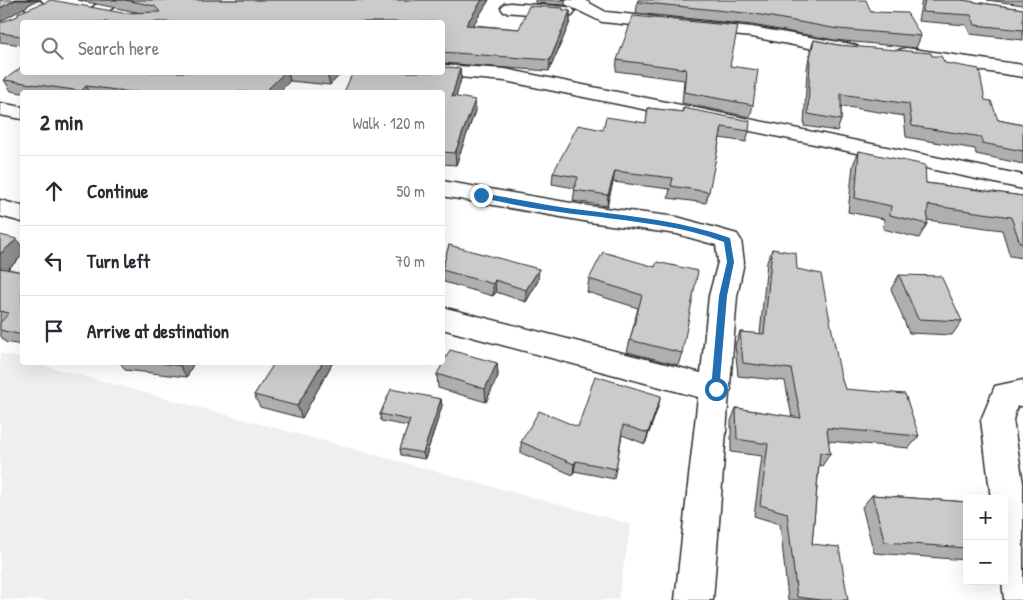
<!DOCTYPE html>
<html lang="en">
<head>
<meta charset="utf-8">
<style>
	body { margin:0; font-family:"Patrick Hand",sans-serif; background:#f7f7f7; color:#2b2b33 }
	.controls { position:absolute; right:15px; bottom:15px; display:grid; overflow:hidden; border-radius:5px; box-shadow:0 5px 20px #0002 }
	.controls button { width:45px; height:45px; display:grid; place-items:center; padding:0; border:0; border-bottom:1px solid #e1e1e2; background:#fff; color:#2b2b33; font:25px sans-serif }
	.stop { position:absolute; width:15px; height:15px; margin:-11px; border:4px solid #1f6fb2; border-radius:50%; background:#fff }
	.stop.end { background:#1f6fb2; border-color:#fff; box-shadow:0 1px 5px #0008 }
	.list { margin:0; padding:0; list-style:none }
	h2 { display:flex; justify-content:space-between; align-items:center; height:65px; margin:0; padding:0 20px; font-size:21px }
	h2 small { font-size:16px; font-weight:400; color:#7c7c81 }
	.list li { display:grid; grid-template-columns:32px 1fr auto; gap:15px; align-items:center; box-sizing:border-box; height:70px; padding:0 20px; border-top:1px solid #e1e1e2 }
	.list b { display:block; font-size:19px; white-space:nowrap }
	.list em { font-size:16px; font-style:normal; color:#7c7c81 }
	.icon { flex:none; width:28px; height:28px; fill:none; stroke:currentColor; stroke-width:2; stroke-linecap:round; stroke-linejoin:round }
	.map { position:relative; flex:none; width:1023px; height:600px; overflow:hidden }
	.search { position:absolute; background:#fff; box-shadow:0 5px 20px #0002; left:20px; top:20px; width:425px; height:55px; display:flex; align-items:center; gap:12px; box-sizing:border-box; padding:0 18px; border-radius:5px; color:#7c7c81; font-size:19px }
	.panel { position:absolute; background:#fff; box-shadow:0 5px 20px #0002; left:20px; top:90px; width:425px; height:275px; border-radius:5px }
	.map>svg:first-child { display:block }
	.built { fill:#efefef }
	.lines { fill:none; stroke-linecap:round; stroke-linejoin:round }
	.minor-casing { stroke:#2b2b2b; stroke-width:3 }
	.minor { fill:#fff; fill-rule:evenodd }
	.wall { fill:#afafaf; stroke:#2b2b2b }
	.shaded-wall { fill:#8e8e8e; stroke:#2b2b2b }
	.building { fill:#cbcbcb; stroke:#2b2b2b }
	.route { fill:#1f6fb2 }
</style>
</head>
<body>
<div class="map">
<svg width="1023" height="600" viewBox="0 0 1023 600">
	<rect width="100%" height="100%" fill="#fff"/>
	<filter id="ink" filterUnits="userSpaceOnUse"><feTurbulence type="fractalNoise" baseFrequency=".02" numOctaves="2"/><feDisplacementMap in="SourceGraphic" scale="10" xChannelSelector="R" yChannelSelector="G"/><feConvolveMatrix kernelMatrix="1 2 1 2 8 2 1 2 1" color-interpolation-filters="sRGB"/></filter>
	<g filter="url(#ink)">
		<polygon class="built" points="0,353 22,359 22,362 35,363 631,524 618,600 0,600"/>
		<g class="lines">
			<g class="minor-casing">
				<g id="minor">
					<path d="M 15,0 L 38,0 L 50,8 L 47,12 C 37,14 21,9 15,0 Z"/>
					<polygon points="102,0 123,0 103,15 91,15 88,11"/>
					<polygon points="562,0 584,0 606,12 752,27 850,44 857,46 859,50 857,54 850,56 752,37 602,22 565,4"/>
					<polygon points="510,3 566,7 572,8 575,12 572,16 566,17 504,12 501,8 504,4"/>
					<polygon points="906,48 1023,65 1023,77 899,58 897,54 899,50"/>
					<polygon points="442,65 505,69 1023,175 1023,189 819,145 505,81 435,75 433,72 442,72"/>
					<polygon points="0,103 22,107 22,119 0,115"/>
					<polygon points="442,181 589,206 677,217 737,234 741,240 744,262 737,296 730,386 731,389 729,393 713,600 675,600 698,397 442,329 442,307 701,373 709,296 718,262 716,245 677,234 589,222 442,196"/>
					<polygon points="0,200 22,206 22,222 0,216"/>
					<polygon points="1023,380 1023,406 1017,406 1013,420 1023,483 1023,600 1004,600 1002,581 1004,581 1004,499 991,499 981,420 995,386"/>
				</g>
			</g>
			<use href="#minor" class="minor"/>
		</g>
		<g class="wall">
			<polygon points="77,0 489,0 473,25 519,29 563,10 570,11 570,22 549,71 442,63 442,22 22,22 22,45 0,42 0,23 141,13"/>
			<polygon points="535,0 565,0 565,5 535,3"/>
			<polygon points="638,0 871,12 921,36 916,48 834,40 752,25 636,13"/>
			<polygon points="922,0 961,0 1023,9 1023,40 970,34 966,25 918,21"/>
			<polygon points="987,0 1023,0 1023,5"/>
			<polygon points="814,40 838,45 932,56 945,63 985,100 998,120 1023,125 1023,164 976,154 975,149 906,137 904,116 841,106 841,120 837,131 804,126 807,69 810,51"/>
			<polygon points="617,60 730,66 753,105 750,117 682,103 684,80 616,71"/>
			<polygon points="460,68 461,79 456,97 475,111 456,165 442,164 442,92"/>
			<polygon points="22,72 343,72 330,85 290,81 279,92 22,93 11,91 4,80"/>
			<polygon points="648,108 682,112 683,108 749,131 746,142 720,138 706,203 668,198 670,189 613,182 607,206 573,201 575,188 552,184 553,173 646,123"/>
			<polygon points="859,151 926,183 1023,196 1023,258 1010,256 1002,230 927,220 927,224 919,238 883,229 884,219 848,212 853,165"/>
			<polygon points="0,235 22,247 22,256 8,269 22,272 22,345 5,342 0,335"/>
			<polygon points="449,245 538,281 526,302 496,292 493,296 444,282 442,271"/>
			<polygon points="772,249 797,269 845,389 919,436 909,448 828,441 830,454 822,466 819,465 812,544 848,600 788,600 780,524 754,516 762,456 731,452 731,421 736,408 792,417 785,381 738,376 735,345 740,332 760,334 767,262"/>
			<polygon points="655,267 682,353 678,365 627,352 638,308 587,292 589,279"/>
			<polygon points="899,275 962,321 952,335 909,333 891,289"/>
			<polygon points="120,362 194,362 187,377 125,370"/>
			<polygon points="269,362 333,362 302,418 260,407 254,395 274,364"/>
			<polygon points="497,363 498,376 486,402 438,388 437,374"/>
			<polygon points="441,399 442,406 425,459 401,455 400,449 408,426 381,421 380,414"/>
			<polygon points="658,407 645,444 622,435 614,479 574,471 573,475 521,453 521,442"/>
			<polygon points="872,495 967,502 967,560 874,553 862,507"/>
		</g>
		<g class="shaded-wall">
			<polygon points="15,0 42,0 34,2 0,22 0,8"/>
			<polygon points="482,0 489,0 467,35 466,25"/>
			<polygon points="570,11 570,22 549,71 550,60"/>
			<polygon points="460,68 461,79 453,107 452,96"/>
			<polygon points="285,72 288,72 290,81 279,92 265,92"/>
			<polygon points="329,72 343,72 330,85 327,74"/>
			<polygon points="86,86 90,92 82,92 81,91"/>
			<polygon points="475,100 475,111 456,165 455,153"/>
			<polygon points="615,171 613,182 607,206 608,195"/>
			<polygon points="17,239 22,247 22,256 0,276 0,254"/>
			<polygon points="539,269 538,281 526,302 526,290"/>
			<polygon points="495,280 496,292 493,296 493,284"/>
			<polygon points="182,362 194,362 187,377 180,366"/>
			<polygon points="323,362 333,362 302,418 297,406"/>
			<polygon points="497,363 498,376 486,402 485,389"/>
			<polygon points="661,396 658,407 645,444 648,433"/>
			<polygon points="441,399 442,406 425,459 423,453"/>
			<polygon points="576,461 574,471 573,475 574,464"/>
		</g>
		<g class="building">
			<polygon points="0,0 15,0 0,8"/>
			<polygon points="51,0 123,13 160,12 155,6 125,0 482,0 466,25 519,29 529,6 563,8 563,10 570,11 550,60 442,52 442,22 22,22 22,36 0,33 0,23 18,16 18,13"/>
			<polygon points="638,0 866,0 871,12 907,13 921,36 838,29 755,14 637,2"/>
			<polygon points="925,0 961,0 1023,9 1023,30 975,25 971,15 922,12"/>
			<polygon points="633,16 738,26 730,66 758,70 753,105 684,92 686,69 617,60"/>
			<polygon points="814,40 838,45 931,53 932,56 941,56 945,63 979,69 985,100 991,101 998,120 1023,125 1023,151 982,143 982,137 912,126 909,104 841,94 841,120 808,114 810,58"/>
			<polygon points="22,67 22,72 285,72 265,92 131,92 86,86 81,91 4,80"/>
			<polygon points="442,67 460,68 452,96 475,100 455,153 442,152 442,92 344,92 353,72 442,72"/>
			<polygon points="311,72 329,72 327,74"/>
			<polygon points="648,108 683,112 683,108 750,121 749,131 722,127 709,192 671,186 673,178 615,171 608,195 574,190 578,177 553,173 578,125 603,130 606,117 646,123"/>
			<polygon points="859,151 925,165 926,183 1023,196 1023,243 1020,243 1011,217 928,205 927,224 890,215 891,206 855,198"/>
			<polygon points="0,235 17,239 0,254"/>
			<polygon points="449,245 539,269 526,290 495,280 493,284 442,270"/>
			<polygon points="772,249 796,253 797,269 821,274 841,377 845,389 905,394 919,436 827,428 830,454 820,452 812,544 839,547 848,600 821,600 797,597 787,513 760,505 768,444 737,439 736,408 801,418 791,369 743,363 740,332 764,334"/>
			<polygon points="603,252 655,267 657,262 698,271 682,353 630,340 642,295 589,279"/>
			<polygon points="0,268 22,272 22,335 0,330 0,323 9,313 0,311"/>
			<polygon points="899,275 941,276 962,321 918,319"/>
			<polygon points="450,350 497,363 485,389 437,374"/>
			<polygon points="154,362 182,362 180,366"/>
			<polygon points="275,362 323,362 297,406 254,395"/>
			<polygon points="595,376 661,396 648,433 623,425 616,469 576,461 574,464 521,442 539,411 578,427"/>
			<polygon points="391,389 441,399 423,453 400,449 410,420 380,414"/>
			<polygon points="872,495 967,502 967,548 885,542"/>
		</g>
	</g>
	<path class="route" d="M 481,193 C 518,199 554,207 591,211 C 638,217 686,222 730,238 L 734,262 L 727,296 L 719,392 L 716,393 L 711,389 L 719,296 L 727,262 L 724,242 C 683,226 636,222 592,216 C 555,212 516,206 479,197 Z"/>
</svg>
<div class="controls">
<button>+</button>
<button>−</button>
</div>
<div class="stop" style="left:716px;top:389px"></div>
<div class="stop end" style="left:481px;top:195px"></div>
<div class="search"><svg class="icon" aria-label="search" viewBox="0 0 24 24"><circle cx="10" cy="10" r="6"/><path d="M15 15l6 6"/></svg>Search here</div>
<section class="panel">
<h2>2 min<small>Walk · 120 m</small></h2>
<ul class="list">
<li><svg class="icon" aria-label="ahead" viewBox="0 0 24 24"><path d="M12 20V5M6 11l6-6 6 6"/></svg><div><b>Continue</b></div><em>50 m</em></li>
<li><svg class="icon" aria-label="left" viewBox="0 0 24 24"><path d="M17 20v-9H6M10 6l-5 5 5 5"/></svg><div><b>Turn left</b></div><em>70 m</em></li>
<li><svg class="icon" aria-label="arrive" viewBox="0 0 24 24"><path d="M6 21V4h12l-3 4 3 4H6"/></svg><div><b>Arrive at destination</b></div></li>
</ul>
</section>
</div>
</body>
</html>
